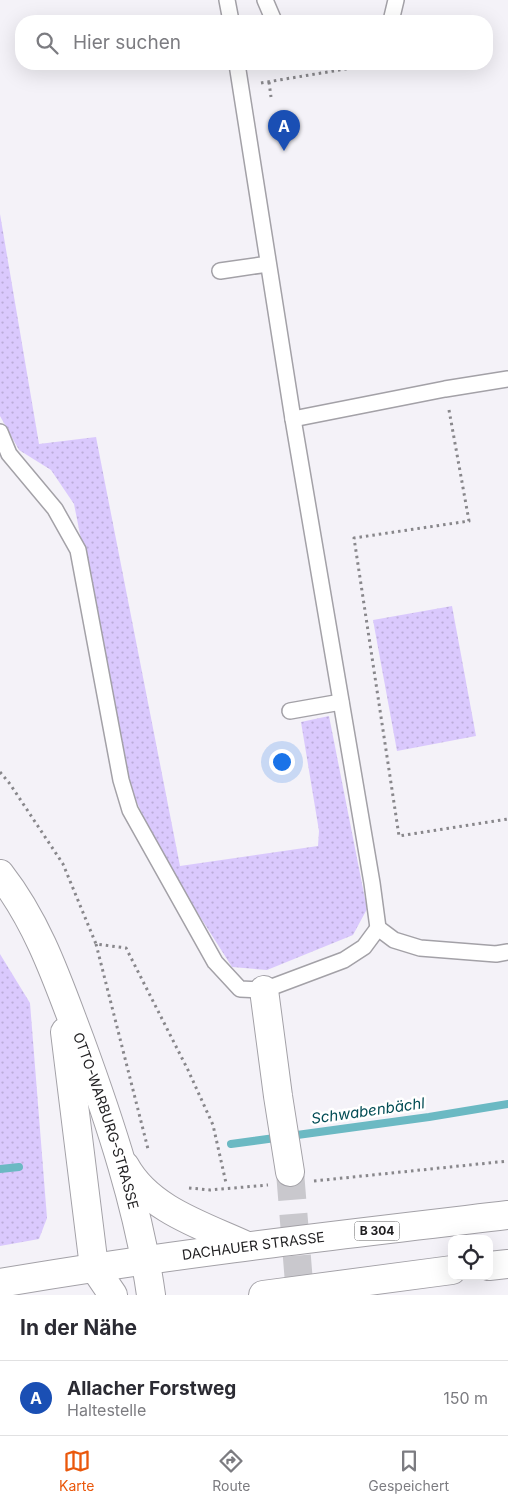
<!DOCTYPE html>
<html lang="de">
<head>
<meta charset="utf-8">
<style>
	body { margin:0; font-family:Inter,sans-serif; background:#f7f7f7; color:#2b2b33 }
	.controls { position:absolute; right:15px; bottom:15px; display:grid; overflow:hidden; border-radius:10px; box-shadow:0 5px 20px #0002 }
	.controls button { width:45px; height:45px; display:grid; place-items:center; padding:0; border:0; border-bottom:1px solid #e1e1e2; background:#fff; color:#2b2b33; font:25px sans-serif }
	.you { position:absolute; left:281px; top:761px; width:18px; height:18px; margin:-12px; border:4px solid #fff; border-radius:50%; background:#1a73e8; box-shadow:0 0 0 8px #1a73e833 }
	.badge { display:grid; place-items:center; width:32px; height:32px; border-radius:50%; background:#ea580c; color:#fff; font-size:16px; font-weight:700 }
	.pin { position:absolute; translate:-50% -41px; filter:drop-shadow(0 1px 2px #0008) }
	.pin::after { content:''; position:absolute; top:26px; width:18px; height:15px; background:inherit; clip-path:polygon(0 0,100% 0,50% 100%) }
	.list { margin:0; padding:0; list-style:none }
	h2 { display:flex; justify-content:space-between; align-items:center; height:65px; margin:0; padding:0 20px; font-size:21px }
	h2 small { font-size:16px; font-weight:400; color:#7c7c81 }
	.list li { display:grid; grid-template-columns:32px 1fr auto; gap:15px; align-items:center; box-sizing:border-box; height:75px; padding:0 20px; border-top:1px solid #e1e1e2 }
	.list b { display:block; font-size:19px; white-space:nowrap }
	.list p { margin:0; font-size:16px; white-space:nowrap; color:#7c7c81 }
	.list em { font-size:16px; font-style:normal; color:#7c7c81 }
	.icon { flex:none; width:28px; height:28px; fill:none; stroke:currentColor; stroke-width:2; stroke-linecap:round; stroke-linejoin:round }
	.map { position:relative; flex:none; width:508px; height:1295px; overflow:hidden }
	.search { position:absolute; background:#fff; box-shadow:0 5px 20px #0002; left:15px; right:15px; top:15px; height:55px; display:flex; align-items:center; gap:12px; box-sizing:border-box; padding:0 18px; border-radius:20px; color:#7c7c81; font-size:19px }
	.sheet { height:140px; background:#fff }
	nav { display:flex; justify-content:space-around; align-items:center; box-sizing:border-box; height:70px; border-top:1px solid #e1e1e2; background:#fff; font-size:14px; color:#7c7c81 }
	nav a { display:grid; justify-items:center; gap:2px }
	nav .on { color:#ea580c }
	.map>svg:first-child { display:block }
	.grass { fill:url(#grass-dots) }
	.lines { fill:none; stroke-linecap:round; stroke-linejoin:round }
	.stream { stroke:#6bb9c3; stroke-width:8 }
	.minor-tunnel { stroke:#c9c8cd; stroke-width:28; stroke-dasharray:28 14; stroke-linecap:butt }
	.service-casing { stroke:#a3a1a7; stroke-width:18 }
	.minor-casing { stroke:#a3a1a7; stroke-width:30 }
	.secondary-casing { stroke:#a3a1a7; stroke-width:30 }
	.primary-casing { stroke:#a3a1a7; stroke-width:30 }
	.path { stroke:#88878b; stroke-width:3; stroke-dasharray:2.5 4; stroke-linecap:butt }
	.service { stroke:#fff; stroke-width:15 }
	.minor { stroke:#fff; stroke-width:28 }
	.secondary { stroke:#fff; stroke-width:28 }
	.primary { stroke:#fff; stroke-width:28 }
	.labels { text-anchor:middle; stroke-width:5; stroke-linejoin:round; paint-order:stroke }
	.shield { fill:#fff; stroke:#626263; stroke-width:1 }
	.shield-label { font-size:12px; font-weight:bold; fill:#1f1e20 }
	.street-label { font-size:14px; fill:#1f1e20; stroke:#fff }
	.water-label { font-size:15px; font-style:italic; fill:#034d55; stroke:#fff }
</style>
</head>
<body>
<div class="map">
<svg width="508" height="1295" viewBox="0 0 508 1295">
	<defs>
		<pattern id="grass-dots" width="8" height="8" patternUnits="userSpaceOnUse" patternTransform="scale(1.25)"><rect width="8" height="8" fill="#dac9fd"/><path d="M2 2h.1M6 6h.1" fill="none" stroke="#bbacd9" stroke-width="1.8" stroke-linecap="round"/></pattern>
	</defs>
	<rect width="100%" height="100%" fill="#f4f2f8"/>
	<g class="grass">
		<polygon points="0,214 39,444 96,437 180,866 318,846 319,831 301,722 329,716 367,909 353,935 267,970 232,967 164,860 131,790 74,504 51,470 19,450 0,416"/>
		<polygon points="452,606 476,736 397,751 373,620"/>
		<polygon points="0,954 30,1003 47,1218 39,1239 0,1246"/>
	</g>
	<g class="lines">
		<g class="stream">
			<polyline points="231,1144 429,1117 508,1104"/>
			<polyline points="0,1169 19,1167"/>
		</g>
		<polyline class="minor-tunnel" points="290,1172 300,1295"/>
		<g class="service-casing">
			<g id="service">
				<polyline points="227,0 231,21"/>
				<polyline points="265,0 274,21"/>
				<polyline points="391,21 396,0"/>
				<polyline points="237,64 293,419 372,883 378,928 394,940 420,948 496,954 508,952"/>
				<polyline points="220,271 268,264"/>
				<polyline points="293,419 445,389 508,379"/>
				<polyline points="0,432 9,454 55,509 78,550 121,780 130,810 215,962 240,989 264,990 344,960 364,947 378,928"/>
				<polyline points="290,711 341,702"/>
			</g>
		</g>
		<g class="minor-casing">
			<polyline id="minor" points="264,990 278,1096 290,1172"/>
		</g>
		<g class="secondary-casing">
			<g id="secondary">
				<path id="s1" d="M 0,874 C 39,924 58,982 80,1040 C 110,1122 139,1209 151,1295"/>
				<polyline points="65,1032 94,1267 113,1295"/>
				<path d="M 125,1166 C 149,1210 204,1226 247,1246"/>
			</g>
		</g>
		<g class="primary-casing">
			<g id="primary">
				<polyline points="489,1266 508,1264"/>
				<path id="s2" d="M 0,1283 C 169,1254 338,1235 508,1215"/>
				<polyline points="263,1295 452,1270"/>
			</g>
		</g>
		<g class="path">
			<polyline points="269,82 271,97"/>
			<polyline points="261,83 376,64"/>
			<polyline points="449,410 469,521 354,538 399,836 508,819"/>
			<polyline points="0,772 10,784 63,864 96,944 126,948 188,1070 213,1125 226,1183"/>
			<polyline points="96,944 148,1149"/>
			<polyline points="314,1181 508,1161"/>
			<polyline points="189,1188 210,1190 268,1185"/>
		</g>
		<use href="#service" class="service"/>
		<use href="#minor" class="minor"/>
		<use href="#secondary" class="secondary"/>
		<use href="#primary" class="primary"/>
	</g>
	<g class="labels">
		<rect class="shield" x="354.5" y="1221.5" width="45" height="19" rx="4"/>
		<g class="shield-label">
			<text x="377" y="1235">B 304</text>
		</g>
		<g class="street-label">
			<text dy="5" stroke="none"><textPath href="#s1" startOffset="270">OTTO-WARBURG-STRASSE</textPath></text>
			<text dy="5" stroke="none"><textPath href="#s2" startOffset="256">DACHAUER STRASSE</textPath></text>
		</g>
		<g class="water-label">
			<text transform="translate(368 1111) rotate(-8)" y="5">Schwabenbächl</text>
		</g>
	</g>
</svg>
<div class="controls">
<button><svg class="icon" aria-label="locate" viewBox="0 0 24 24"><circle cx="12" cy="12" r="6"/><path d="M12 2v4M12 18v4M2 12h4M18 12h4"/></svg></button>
</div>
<div class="you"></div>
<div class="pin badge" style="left:284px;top:151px;background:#1a4fb4">A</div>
<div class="search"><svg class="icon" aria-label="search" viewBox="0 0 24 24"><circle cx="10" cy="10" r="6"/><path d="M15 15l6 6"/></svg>Hier suchen</div>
</div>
<section class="sheet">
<h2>In der Nähe<small></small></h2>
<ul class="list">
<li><span class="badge" style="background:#1a4fb4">A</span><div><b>Allacher Forstweg</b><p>Haltestelle</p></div><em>150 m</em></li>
</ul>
</section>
<nav>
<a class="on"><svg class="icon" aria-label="map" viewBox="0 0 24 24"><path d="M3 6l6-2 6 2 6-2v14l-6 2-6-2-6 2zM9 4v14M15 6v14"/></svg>Karte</a>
<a><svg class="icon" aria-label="directions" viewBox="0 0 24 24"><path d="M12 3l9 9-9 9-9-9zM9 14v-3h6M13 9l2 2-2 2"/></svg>Route</a>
<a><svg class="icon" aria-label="saved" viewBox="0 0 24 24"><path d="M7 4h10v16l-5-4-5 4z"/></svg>Gespeichert</a>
</nav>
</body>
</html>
